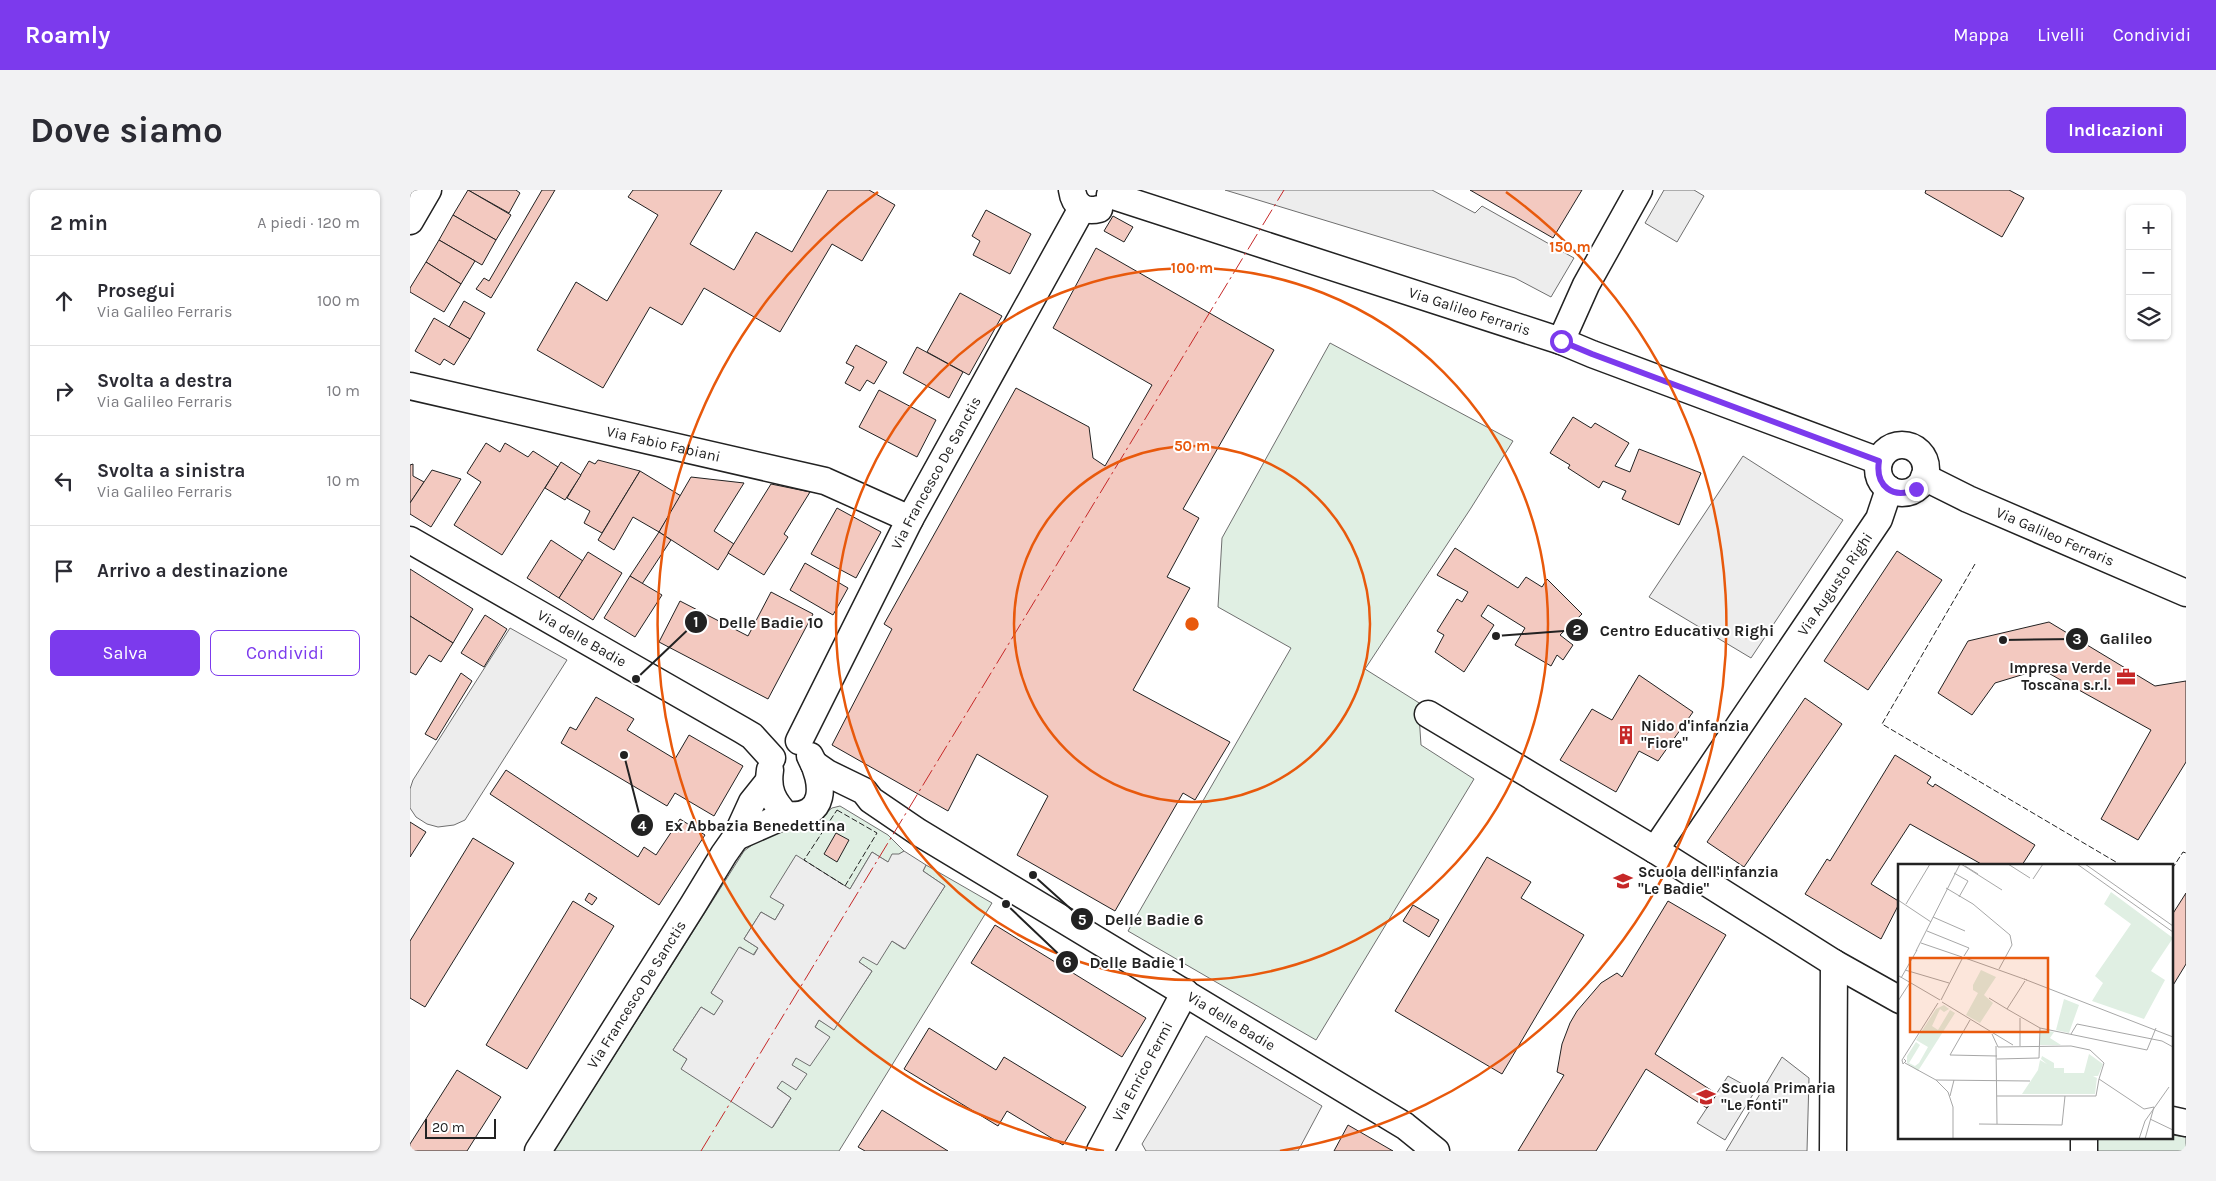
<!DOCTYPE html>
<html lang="it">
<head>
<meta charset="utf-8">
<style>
	body { margin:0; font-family:Karla,sans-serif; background:#f2f2f3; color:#2b2b33 }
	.controls { position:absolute; right:15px; top:15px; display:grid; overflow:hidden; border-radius:8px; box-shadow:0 1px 4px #0004 }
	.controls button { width:45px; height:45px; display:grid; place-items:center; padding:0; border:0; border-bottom:1px solid #e1e1e2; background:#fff; color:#2b2b33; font:25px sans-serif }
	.scale { position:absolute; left:15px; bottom:12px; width:71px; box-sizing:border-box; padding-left:5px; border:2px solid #222; border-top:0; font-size:14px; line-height:18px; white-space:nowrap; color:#222; -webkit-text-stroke:4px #fff; paint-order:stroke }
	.stop { position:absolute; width:15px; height:15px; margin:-11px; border:4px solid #7c3aed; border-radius:50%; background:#fff }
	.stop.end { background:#7c3aed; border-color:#fff; box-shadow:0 1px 5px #0008 }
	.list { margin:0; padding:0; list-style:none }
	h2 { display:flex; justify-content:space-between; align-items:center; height:65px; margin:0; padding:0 20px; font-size:21px }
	h2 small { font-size:16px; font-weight:400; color:#7c7c81 }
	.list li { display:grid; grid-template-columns:32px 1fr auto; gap:15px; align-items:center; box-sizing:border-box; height:90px; padding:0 20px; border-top:1px solid #e1e1e2 }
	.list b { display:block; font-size:19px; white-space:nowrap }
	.list p { margin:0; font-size:16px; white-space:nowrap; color:#7c7c81 }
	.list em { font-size:16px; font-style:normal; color:#7c7c81 }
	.actions { display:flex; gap:10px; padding:15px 20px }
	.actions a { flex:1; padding:11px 0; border:1px solid #7c3aed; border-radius:8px; text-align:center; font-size:18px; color:#7c3aed }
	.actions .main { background:#7c3aed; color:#fff }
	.icon { flex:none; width:28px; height:28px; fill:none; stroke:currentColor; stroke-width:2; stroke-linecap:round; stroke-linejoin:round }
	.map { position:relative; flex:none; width:1776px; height:961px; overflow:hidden; border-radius:8px }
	header { display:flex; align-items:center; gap:30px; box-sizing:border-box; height:70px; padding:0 25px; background:#7c3aed; color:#fff }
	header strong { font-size:24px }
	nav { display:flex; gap:28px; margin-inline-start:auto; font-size:18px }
	.intro { display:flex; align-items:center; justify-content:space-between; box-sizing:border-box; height:120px; padding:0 30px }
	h1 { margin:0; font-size:35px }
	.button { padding:12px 22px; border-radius:8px; background:#7c3aed; color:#fff; font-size:18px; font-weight:700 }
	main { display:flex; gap:30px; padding:0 30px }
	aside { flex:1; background:#fff; border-radius:8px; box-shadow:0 1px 4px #0004 }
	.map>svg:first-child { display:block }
	.green { fill:#e0efe3; stroke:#6f6f6f }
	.parking { fill:#ededed; stroke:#6f6f6f }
	.building { fill:#f3c9c0; stroke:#222 }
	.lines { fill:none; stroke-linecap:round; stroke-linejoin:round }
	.minor-casing { stroke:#222; stroke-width:29 }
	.minor { stroke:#fff; stroke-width:26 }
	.fence { stroke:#222; stroke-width:1; stroke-dasharray:6 2.5; stroke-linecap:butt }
	.power { stroke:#c62828; stroke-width:1; stroke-dasharray:18 4 2.5 4; stroke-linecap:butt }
	.route { stroke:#7c3aed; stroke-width:6 }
	.ring { fill:none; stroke:#e8590c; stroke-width:2.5 }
	.labels { text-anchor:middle; stroke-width:4; stroke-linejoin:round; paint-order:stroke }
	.street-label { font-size:15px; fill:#222; stroke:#fff }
	.poi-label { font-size:15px; font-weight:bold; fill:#222; stroke:#fff; text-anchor:start }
	.inset-road { fill:none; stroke:#a7a7a7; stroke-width:1 }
	.view { fill:#e8590c; fill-opacity:0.15; stroke:#e8590c; stroke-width:2.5 }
	.inset-edge { fill:none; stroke:#222; stroke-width:2.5 }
	.centre { fill:#e8590c; stroke:#fff; stroke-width:2.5 }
	.ring-label { font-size:15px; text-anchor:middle; font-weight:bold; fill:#e8590c; stroke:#fff; stroke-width:4; stroke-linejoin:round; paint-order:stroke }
	.leader { fill:none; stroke:#222; stroke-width:2 }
	.callout-dot { fill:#222; stroke:#fff; stroke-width:2 }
	.mark-label { font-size:15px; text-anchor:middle; font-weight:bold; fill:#fff }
	.callout-label { font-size:16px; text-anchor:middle; font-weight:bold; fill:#222; stroke:#fff; stroke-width:4; stroke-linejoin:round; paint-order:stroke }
</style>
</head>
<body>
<header>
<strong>Roamly</strong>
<nav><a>Mappa</a><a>Livelli</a><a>Condividi</a></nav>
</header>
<div class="intro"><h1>Dove siamo</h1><a class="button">Indicazioni</a></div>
<main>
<aside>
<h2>2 min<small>A piedi · 120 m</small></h2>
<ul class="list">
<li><svg class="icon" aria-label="ahead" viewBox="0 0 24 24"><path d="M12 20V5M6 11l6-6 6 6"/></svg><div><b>Prosegui</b><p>Via Galileo Ferraris</p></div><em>100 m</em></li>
<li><svg class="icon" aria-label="right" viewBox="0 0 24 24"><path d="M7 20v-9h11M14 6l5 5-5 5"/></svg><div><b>Svolta a destra</b><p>Via Galileo Ferraris</p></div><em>10 m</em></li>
<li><svg class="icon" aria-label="left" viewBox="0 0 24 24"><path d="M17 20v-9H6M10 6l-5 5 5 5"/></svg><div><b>Svolta a sinistra</b><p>Via Galileo Ferraris</p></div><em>10 m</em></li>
<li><svg class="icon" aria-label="arrive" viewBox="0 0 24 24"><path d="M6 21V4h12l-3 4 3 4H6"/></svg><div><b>Arrivo a destinazione</b></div></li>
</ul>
<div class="actions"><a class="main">Salva</a><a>Condividi</a></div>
</aside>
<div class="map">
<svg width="1776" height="961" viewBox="0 0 1776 961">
	<rect width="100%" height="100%" fill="#fff"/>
	<g class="green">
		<polygon points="920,153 1103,251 1061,318 955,479 1014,516 1009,525 1011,555 1064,589 906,850 718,741 881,458 808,417 812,348"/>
		<polygon points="430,616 478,645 494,661 478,672 462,662 440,699 386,666 361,707 374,715 365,730 351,722 334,749 348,758 343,765 330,757 301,803 314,811 304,825 291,817 263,860 277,869 272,879 363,937 381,908 367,898 371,891 396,884 381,875 386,868 419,847 405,837 409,830 424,839 462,781 449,772 453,766 482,751 494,759 535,696 513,681 516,675 582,713 429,961 144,961 334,661 350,649 371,640 401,635 422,618"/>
		<polygon points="1762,945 1776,947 1776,961 1684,961 1684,947 1762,947"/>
	</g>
	<g class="parking">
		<polygon points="815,0 1022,0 1065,23 1072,16 1164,68 1141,107 1105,88"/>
		<polygon points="1254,0 1284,0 1294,6 1267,52 1235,33"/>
		<polygon points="1333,266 1433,330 1341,468 1239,407"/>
		<polygon points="100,438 157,470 55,630 44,635 28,637 17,634 6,627 0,618 0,599 3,590"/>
		<polygon points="494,661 516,675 513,681 535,696 495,759 482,751 467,775 453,767 449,772 462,781 424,840 409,830 405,837 420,847 400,876 386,868 382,875 397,884 386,900 372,891 367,898 381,908 362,938 271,879 277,869 263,860 291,817 304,825 313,811 301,803 329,757 344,765 348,758 334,749 351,722 365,730 374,715 360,707 386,665 440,699 462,662 478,672 482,664 489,664"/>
		<polygon points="796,846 912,916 888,961 736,961 732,954"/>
		<polygon points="1372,867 1399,888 1397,961 1316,961"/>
		<polygon points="1318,886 1345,901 1315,950 1287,933"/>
	</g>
	<g class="building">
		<polygon points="58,0 106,0 110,3 99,23"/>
		<polygon points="58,0 101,25 86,50 43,25"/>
		<polygon points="132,0 145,0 81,108 66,99 74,88 79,91"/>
		<polygon points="223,0 312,0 280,54 324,80 346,42 382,62 418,0 459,0 485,15 452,71 422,54 370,142 294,98 272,135 240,117 193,198 127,160 166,92 197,111 248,25 218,7"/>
		<polygon points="1060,0 1172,0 1143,48"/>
		<polygon points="1516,0 1599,0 1614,8 1592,47 1515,3"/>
		<polygon points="576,20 621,44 600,84 563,65 570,51 562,46"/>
		<polygon points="43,25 86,50 72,75 29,50"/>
		<polygon points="703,26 723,37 714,52 694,41"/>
		<polygon points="29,50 65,71 51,94 16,72"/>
		<polygon points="686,58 864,160 773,319 789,328 757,387 780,398 723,500 820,552 785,610 773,603 705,721 607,665 638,606 567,564 538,621 422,555 482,439 474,434 606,198 679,237 683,268 695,276 742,195 643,138"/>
		<polygon points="16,72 51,94 34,122 0,102 0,98"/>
		<polygon points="550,103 592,126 559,185 517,162"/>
		<polygon points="54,111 75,123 60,149 39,137"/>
		<polygon points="24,128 60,149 44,175 34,169 30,175 5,161"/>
		<polygon points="446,155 477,172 464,194 457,190 450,201 435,193 444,177 436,173"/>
		<polygon points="507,157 553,182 539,208 493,183"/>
		<polygon points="469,200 526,230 507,267 449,237"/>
		<polygon points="1163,227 1181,238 1185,233 1219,253 1205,276 1220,282 1229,259 1291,283 1269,335 1212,309 1216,301 1193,291 1189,298 1158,278 1160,275 1140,263"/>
		<polygon points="76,253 90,262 95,253 118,267 123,261 148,277 92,365 44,335 71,292 57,283"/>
		<polygon points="188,270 230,281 192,343 174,333 180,321 157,308 179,271 185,274"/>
		<polygon points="151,272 171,285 155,310 135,298"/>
		<polygon points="3,274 3,286 14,292 0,313 0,275"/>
		<polygon points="22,280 51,289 21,337 0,324 0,313"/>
		<polygon points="230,281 271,306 249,342 223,327 204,360 188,350"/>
		<polygon points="281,287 334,293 304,341 324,354 308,380 249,342"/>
		<polygon points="361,294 400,302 374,344 378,347 354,385 318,363"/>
		<polygon points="427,318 471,342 446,388 401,364"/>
		<polygon points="249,342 261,350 232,394 220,386"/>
		<polygon points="141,350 173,371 149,408 117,388"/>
		<polygon points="1045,358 1108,398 1116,387 1132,397 1137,389 1172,424 1150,445 1163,455 1153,470 1147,465 1141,476 1105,455 1115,438 1078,415 1071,426 1084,435 1054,482 1025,462 1034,445 1027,441 1047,409 1052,412 1058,402 1027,385"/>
		<polygon points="1487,361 1532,390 1458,500 1414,471"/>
		<polygon points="178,362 212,383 183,430 149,408"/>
		<polygon points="395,373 438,398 423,425 380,400"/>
		<polygon points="0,379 63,419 43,453 0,426"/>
		<polygon points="220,386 252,405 225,447 194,428"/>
		<polygon points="361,402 403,424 358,509 249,452 270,411 338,446"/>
		<polygon points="75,425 97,439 74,477 51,463"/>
		<polygon points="0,426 43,453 31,472 19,465 6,485 0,482"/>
		<polygon points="1639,432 1745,496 1776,491 1776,572 1728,650 1691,629 1741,540 1631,479 1585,493 1562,525 1528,503 1558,451"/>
		<polygon points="51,483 62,491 26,550 15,544"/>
		<polygon points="1229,485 1283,522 1248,571 1229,561 1206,602 1150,570 1182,519 1202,530"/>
		<polygon points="186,507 224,529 217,540 265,569 279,545 333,576 304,626 265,603 257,616 151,553 160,537 166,540"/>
		<polygon points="1395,508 1432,534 1334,677 1297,652"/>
		<polygon points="1485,565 1521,587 1517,593 1523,597 1525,594 1625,655 1612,675 1573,675 1500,634 1461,694 1490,712 1471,749 1395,704 1417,669 1420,671"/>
		<polygon points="96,580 228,667 234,657 246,665 270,629 295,645 249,715 80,604"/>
		<polygon points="0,632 16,642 0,667"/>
		<polygon points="426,643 439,650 427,672 414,664"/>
		<polygon points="63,648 104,673 15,817 0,808 0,751"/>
		<polygon points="1077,667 1121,692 1111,708 1174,745 1092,884 985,821"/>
		<polygon points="179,703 187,708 182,715 175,710"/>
		<polygon points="1776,703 1776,774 1762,797 1762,725"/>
		<polygon points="163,711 204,736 117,879 76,855"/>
		<polygon points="1258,711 1316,745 1245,864 1307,904 1297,918 1236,879 1186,961 1108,961 1154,885 1147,882 1152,854 1160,833 1167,821 1191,793 1207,783 1212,787"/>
		<polygon points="1003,715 1029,730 1019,747 993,731"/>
		<polygon points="585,735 736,828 712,867 561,773"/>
		<polygon points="519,838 586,880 594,867 676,917 653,955 597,921 588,936 494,879"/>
		<polygon points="47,880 91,907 57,961 0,961 0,954"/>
		<polygon points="472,920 538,961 455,961 448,957"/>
		<polygon points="938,935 983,961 924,961"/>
	</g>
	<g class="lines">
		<g class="minor-casing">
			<g id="minor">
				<path d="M 662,0 C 664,15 674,23 689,19"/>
				<path id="s1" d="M 700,5 L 1151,151 L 1182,164 L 1469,271"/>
				<polyline points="0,31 18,0"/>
				<polyline points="1151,151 1176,95 1229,0"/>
				<path id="s2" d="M 0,196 L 415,291 L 500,329"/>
				<circle cx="1492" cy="279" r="24"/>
				<path id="s3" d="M 1514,287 L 1558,309 L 1776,403"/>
				<polyline points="1479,299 1469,329 1245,660 1424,773 1490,810"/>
				<path id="s4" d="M 0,350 L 332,540 L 342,546 L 362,568"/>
				<polyline points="1018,524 1245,660"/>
				<path id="s5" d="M 389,551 L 500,329 L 672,18"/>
				<path id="s6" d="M 404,574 L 417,583 L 454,601 L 461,610 L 508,642 L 995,936 L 1026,961"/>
				<path d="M 360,580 C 357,600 363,611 376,625 C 417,629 415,593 400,566"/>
				<polyline points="326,647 376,625"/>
				<polyline points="1762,930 1776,933"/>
				<path id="s7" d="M 128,961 L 283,715 L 314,664 L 326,647 L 342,612 L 358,592"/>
				<path id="s8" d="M 690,961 L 775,802"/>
				<polyline points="1423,961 1424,773"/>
				<polyline points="1674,961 1674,947"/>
			</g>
		</g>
		<use href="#minor" class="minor"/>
		<g class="fence">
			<polyline points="1565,374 1472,534 1711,675"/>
			<polygon points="427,620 467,643 435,696 394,670"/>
			<polyline points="1762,679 1773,662 1776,663"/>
		</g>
		<polyline class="power" points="291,961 874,0"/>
	</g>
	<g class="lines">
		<path class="route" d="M 1151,151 L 1182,164 L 1469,271 C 1465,296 1483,310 1506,299"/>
	</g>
	<g class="ring">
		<circle cx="782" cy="434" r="178"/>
		<circle cx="782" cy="434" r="356"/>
		<path d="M694 961A534 534 0 0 1 468 2M1096 2A534 534 0 0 1 870 961"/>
	</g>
	<defs>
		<g id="office-bare" transform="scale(1.5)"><path d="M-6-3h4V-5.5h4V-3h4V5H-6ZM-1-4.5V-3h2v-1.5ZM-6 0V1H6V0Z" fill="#c62828" stroke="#fff" stroke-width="2.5" paint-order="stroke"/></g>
		<g id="building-bare" transform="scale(1.5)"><path d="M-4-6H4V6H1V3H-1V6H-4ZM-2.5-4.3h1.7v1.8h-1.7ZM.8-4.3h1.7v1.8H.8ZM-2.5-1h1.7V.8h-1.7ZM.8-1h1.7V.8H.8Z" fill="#c62828" stroke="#fff" stroke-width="2.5" paint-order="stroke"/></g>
		<g id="school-bare" transform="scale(1.5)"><path d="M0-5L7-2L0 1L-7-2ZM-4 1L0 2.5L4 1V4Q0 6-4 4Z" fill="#c62828" stroke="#fff" stroke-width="2.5" paint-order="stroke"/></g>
	</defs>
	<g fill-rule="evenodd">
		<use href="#office-bare" x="1716" y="487"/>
		<use href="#building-bare" x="1216" y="545"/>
		<use href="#school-bare" x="1213" y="691"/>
		<use href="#school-bare" x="1296" y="907"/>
	</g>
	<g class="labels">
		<g class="street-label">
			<text dy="5" stroke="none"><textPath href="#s1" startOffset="378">Via Galileo Ferraris</textPath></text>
			<text dy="5" stroke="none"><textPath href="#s2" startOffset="260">Via Fabio Fabiani</textPath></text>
			<text dy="5" stroke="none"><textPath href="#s5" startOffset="301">Via Francesco De Sanctis</textPath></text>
			<text dy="5" stroke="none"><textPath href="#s3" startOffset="144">Via Galileo Ferraris</textPath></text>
			<text transform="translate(1425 394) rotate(-56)" y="5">Via Augusto Righi</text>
			<text dy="5" stroke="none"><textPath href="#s4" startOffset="198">Via delle Badie</textPath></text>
			<text dy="5" stroke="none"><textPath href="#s7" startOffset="185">Via Francesco De Sanctis</textPath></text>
			<text dy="5" stroke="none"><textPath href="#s6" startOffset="491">Via delle Badie</textPath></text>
			<text dy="5" stroke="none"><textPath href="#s8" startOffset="90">Via Enrico Fermi</textPath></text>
		</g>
		<g class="poi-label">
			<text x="1701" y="483" text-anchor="end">Impresa Verde<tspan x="1701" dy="17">Toscana s.r.l.</tspan></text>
			<text x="1231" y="541">Nido d'infanzia<tspan x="1231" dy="17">"Fiore"</tspan></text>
			<text x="1228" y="687">Scuola dell'infanzia<tspan x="1228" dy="17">"Le Badie"</tspan></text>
			<text x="1311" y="903">Scuola Primaria<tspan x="1311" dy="17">"Le Fonti"</tspan></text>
		</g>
	</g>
	<g transform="translate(1488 674)">
		<rect width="275" height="275" fill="#fff"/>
		<path d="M 213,28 L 275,74 L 253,107 L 267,116 L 246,155 L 194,137 L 205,119 L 197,112 L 233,60 L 206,40 ZM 83,106 L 98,113 L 86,131 L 95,139 L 82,159 L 68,151 L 80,129 L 75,126 L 75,121 ZM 166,135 L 181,141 L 171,169 L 158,166 ZM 46,141 L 51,145 L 46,148 L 42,145 L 34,162 L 40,166 L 52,146 L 57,149 L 20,207 L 9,199 L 9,192 L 18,178 L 22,181 L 11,199 L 17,202 L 21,199 L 30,183 L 18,176 L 38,145 ZM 142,166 L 156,168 L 152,174 L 163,181 L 142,181 ZM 191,190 L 205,200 L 200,212 L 195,212 L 199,214 L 197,230 L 124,230 L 140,206 L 142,196 L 149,200 L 143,195 L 144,192 L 156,199 L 156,204 L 166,204 L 166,209 L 186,209 Z" fill="#e0efe3"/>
		<path class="inset-road" d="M 63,0 L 104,26M 110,0 L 132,14M 179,0 L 275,68M 187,0 L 275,62M 67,2 L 80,10M 56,9 L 70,17 L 61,33M 135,15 L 145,0M 48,24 L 75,40 L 112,71 L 114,81 L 101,105M 0,36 L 33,58M 8,40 L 32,0M 35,53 L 67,67M 29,67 L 71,84 L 66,92M 23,79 L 64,93M 18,87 L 62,0M 67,94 L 126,115M 7,106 L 51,119M 1,112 L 42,136M 3,114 L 19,86M 129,116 L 126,115 L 275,173M 127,117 L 109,145 L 142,164 L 249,186 L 258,164M 91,134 L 109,145M 43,136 L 64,95M 0,137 L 11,120M 44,138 L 115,181M 72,156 L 52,191 L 99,192M 94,170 L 100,183 L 173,182 L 192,186M 173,170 L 179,160 L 264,177 L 275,183M 98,182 L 99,260M 122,182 L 122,154M 192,186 L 206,199 L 201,215 L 246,245 L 256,243 L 247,275M 6,195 L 8,197 L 5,200 L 4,196 L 40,139M 99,195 L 141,194 L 142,164M 7,199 L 38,216 L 50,228 L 55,243 L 55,275M 38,216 L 132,217M 52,232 L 56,216M 99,232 L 198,232 L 201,215M 252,255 L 275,266M 81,260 L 164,261 L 167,232M 241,275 L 247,257 L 271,223"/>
		<path class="view" d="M 12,94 L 150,94 L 150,168 L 12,168 Z"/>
		<rect width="275" height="275" class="inset-edge"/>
	</g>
	<circle cx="782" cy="434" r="8" class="centre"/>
	<g class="ring-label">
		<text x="1160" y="62">150 m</text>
		<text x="782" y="83">100 m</text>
		<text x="782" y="261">50 m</text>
	</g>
	<path class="leader" d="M226 489L286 432M1086 446L1167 440M1593 450L1667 449M214 565L232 635M623 685L672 729M596 714L657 772"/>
	<g class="callout-dot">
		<circle cx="226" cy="489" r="5"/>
		<circle cx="1086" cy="446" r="5"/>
		<circle cx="1593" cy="450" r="5"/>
		<circle cx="214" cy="565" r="5"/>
		<circle cx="623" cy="685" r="5"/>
		<circle cx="596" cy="714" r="5"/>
		<circle cx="286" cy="432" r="12"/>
		<circle cx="1167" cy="440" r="12"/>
		<circle cx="1667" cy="449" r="12"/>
		<circle cx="232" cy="635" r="12"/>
		<circle cx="672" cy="729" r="12"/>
		<circle cx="657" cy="772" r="12"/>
	</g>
	<g class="mark-label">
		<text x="286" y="437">1</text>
		<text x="1167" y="445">2</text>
		<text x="1667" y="454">3</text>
		<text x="232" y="641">4</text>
		<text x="672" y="735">5</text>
		<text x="657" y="777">6</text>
	</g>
	<g class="callout-label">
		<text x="361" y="438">Delle Badie 10</text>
		<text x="1277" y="446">Centro Educativo Righi</text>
		<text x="1716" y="454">Galileo</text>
		<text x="345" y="641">Ex Abbazia Benedettina</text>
		<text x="744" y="735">Delle Badie 6</text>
		<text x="727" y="778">Delle Badie 1</text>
	</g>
</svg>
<div class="controls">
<button>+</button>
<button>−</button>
<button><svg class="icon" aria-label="layers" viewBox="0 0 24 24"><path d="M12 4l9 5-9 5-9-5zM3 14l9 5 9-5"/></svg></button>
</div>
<div class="scale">20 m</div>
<div class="stop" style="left:1151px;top:151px"></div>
<div class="stop end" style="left:1506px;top:299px"></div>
</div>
</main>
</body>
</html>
